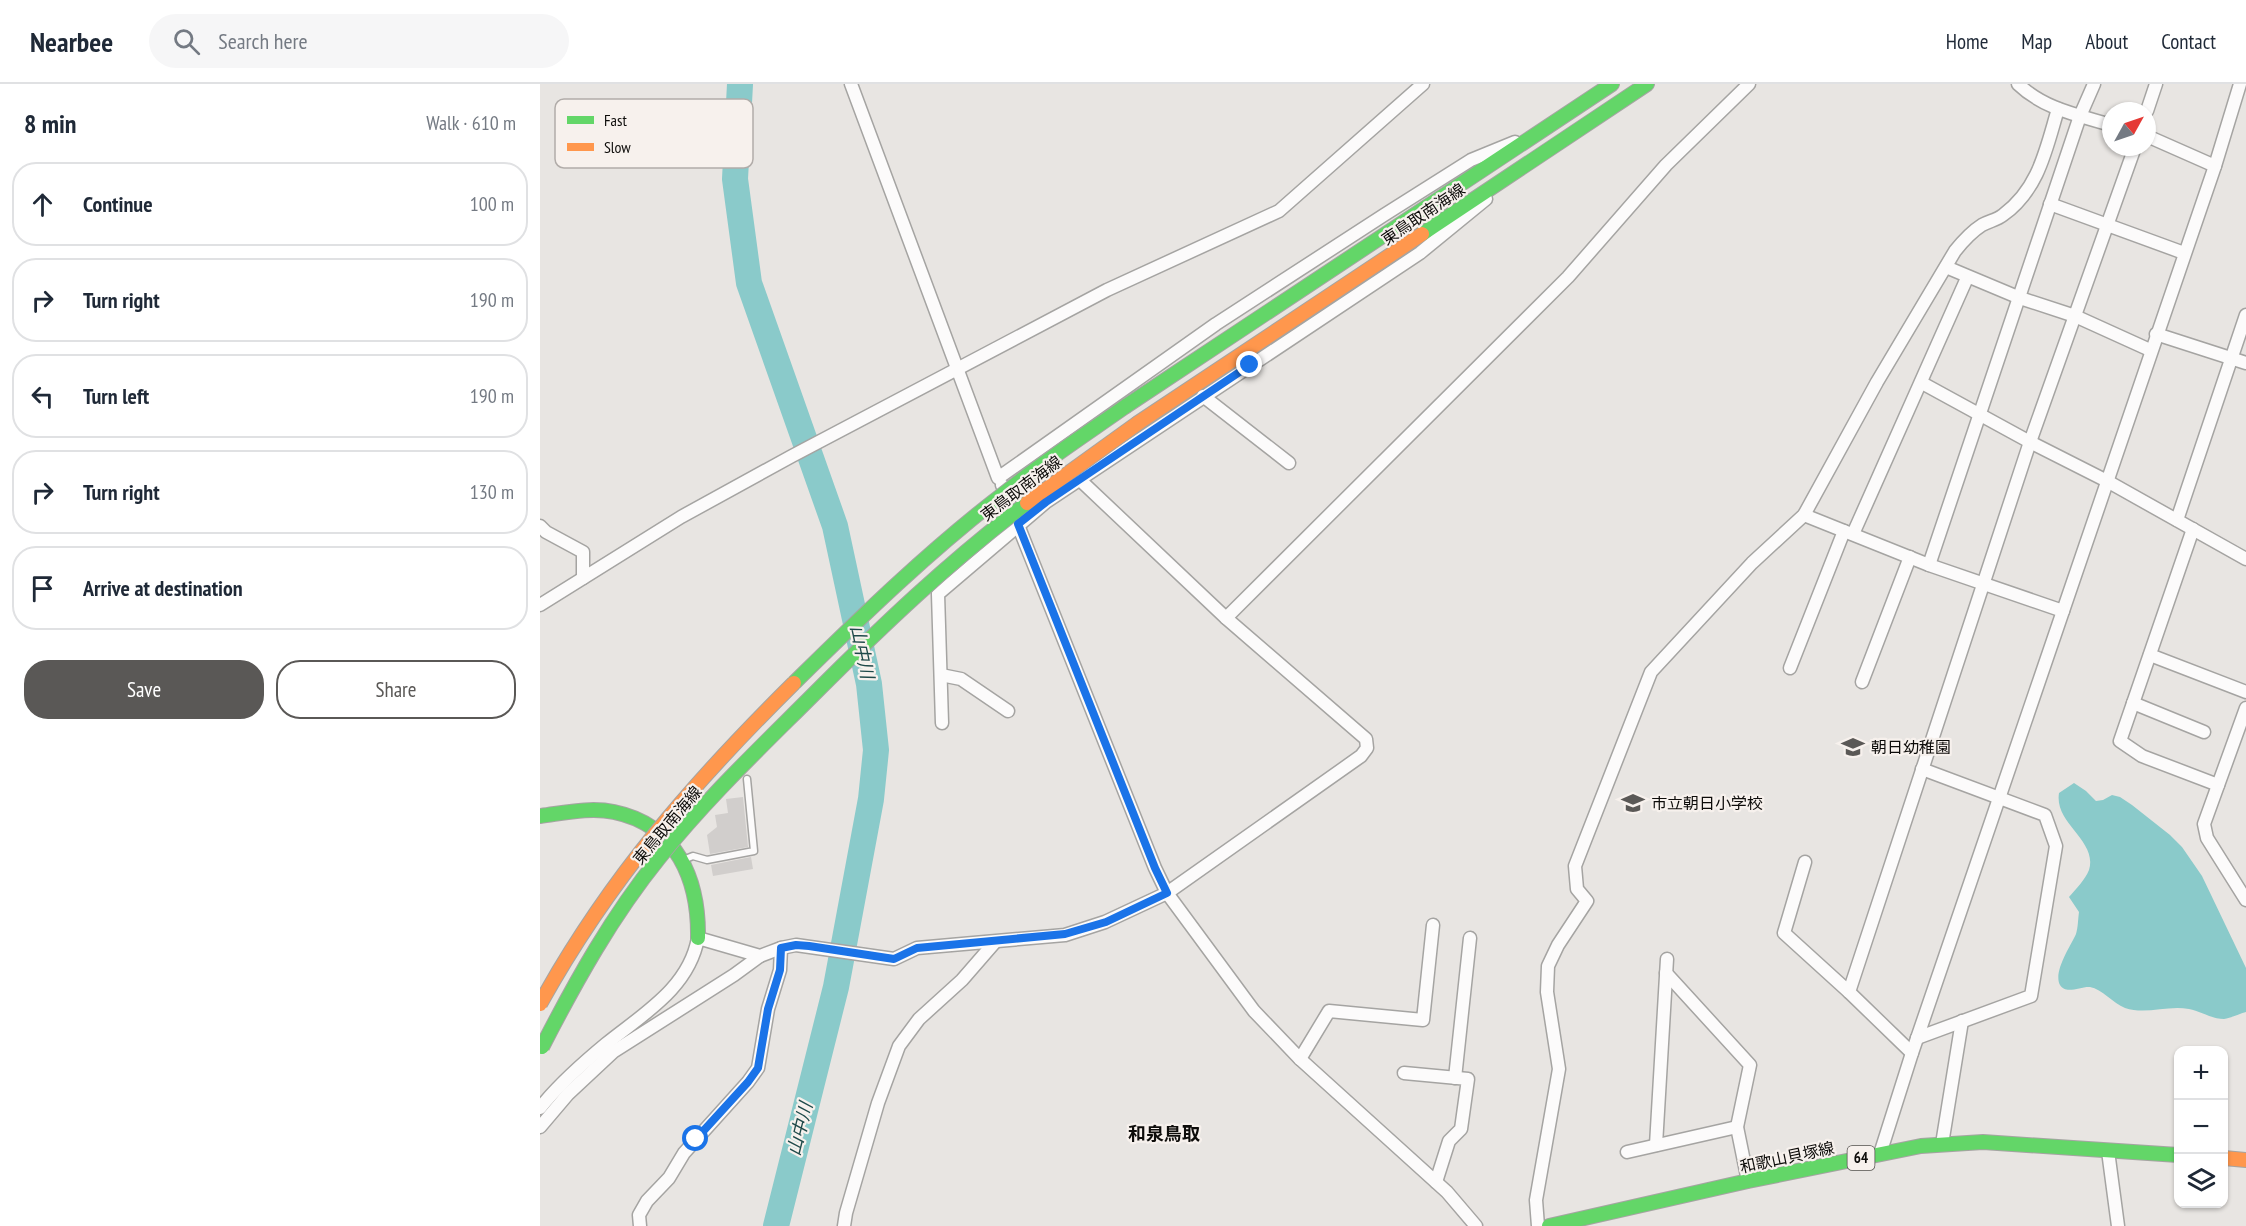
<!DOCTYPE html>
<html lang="en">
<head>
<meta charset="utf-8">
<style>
	body { margin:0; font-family:"PT Sans Narrow","Noto Sans JP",sans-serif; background:#f6f6f7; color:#1f2937 }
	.controls { position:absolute; right:18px; bottom:18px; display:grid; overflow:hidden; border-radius:12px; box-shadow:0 2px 4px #0004 }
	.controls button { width:54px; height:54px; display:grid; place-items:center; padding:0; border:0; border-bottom:2px solid #e0e1e3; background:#fff; color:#1f2937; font:30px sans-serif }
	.compass { position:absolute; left:1562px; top:18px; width:54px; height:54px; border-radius:50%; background:#fff; box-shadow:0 2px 4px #0004; rotate:50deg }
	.stop { position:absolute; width:18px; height:18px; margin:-14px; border:4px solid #1a73e8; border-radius:50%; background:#fff }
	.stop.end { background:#1a73e8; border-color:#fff; box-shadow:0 2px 6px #0008 }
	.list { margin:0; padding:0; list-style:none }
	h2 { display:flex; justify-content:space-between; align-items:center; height:78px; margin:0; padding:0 24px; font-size:26px }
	h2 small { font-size:20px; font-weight:400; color:#747a83 }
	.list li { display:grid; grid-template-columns:39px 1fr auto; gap:18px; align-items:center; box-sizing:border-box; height:84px; margin:0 12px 12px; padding:0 12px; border:2px solid #e0e1e3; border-radius:24px }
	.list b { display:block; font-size:22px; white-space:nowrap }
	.list em { font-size:20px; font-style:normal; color:#747a83 }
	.actions { display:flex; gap:12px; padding:18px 24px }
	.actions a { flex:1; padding:14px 0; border:2px solid #5a5856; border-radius:24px; text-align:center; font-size:21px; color:#5a5856 }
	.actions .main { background:#5a5856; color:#fff }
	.icon { flex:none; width:33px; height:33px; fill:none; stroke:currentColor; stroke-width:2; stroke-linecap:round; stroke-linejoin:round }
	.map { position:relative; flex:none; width:1706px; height:1142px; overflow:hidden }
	header { display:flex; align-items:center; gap:36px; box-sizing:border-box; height:84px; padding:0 30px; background:#fff; border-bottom:2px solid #e0e1e3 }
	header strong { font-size:28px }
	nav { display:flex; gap:33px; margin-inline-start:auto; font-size:21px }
	.search { width:420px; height:54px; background:#f6f6f7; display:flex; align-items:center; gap:15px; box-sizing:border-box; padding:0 21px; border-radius:33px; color:#747a83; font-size:22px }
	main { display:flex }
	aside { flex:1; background:#fff }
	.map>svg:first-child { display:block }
	.water { fill:#8acaca }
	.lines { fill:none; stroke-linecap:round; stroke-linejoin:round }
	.river { stroke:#8acaca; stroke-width:26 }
	.building { fill:#d1cecc }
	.lane-casing { stroke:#a5a4a2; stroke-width:9 }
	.street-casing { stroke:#a5a4a2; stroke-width:15 }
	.fast-casing { stroke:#a5a4a2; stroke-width:16 }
	.slow-casing { stroke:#a5a4a2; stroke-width:16 }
	.lane { stroke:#fcfbfb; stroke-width:6 }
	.street { stroke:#fcfbfb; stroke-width:12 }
	.fast { stroke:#63d668; stroke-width:14 }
	.slow { stroke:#ff974d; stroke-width:14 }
	.fast-bridge-casing { stroke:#a5a4a2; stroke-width:16; stroke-linecap:butt }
	.slow-bridge-casing { stroke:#a5a4a2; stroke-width:16; stroke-linecap:butt }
	.fast-bridge { stroke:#63d668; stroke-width:14 }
	.slow-bridge { stroke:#ff974d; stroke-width:14 }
	.route { stroke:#1a73e8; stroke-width:8 }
	.labels { text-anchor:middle; stroke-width:4.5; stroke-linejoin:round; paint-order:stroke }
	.shield { fill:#f7f1ed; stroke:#53514e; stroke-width:1.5 }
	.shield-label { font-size:15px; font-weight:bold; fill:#0d0c0a }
	.street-label { font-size:16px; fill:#0d0c0a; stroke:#f7f1ed }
	.poi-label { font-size:16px; fill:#0d0c0a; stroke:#f7f1ed; text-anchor:start }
	.water-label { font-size:18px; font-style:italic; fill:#1f4a4a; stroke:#f7f1ed }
	.neighbourhood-label { font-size:18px; font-weight:bold; fill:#0d0c0a; stroke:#f7f1ed }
	.key { fill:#f7f1ed; stroke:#b1aca9; stroke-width:1.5 }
	.key-label { font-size:16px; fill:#0d0c0a }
</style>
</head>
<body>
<header>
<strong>Nearbee</strong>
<div class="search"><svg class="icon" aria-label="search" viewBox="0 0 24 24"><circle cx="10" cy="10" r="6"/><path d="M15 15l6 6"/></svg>Search here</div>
<nav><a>Home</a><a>Map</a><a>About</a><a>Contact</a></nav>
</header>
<main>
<aside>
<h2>8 min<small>Walk · 610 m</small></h2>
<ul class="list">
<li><svg class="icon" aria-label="ahead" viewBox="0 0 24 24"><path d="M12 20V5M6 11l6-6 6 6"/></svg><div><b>Continue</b></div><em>100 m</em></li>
<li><svg class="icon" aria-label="right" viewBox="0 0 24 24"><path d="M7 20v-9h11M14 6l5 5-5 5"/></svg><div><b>Turn right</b></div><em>190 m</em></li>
<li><svg class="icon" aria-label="left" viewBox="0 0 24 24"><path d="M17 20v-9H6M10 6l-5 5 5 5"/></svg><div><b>Turn left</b></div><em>190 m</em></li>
<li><svg class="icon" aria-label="right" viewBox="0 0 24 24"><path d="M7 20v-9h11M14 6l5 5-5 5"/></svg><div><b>Turn right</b></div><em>130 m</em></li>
<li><svg class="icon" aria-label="arrive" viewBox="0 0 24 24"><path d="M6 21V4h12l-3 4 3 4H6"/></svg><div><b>Arrive at destination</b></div></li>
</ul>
<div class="actions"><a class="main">Save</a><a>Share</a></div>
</aside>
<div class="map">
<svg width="1706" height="1142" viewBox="0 0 1706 1142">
	<rect width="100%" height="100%" fill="#e8e5e2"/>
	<path class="water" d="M 1534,699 L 1546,707 L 1556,717 L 1563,716 L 1572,711 L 1580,713 L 1592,721 L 1630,751 L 1642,763 L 1662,792 L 1706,884 L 1706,928 C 1699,930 1691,934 1684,935 C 1672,935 1660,927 1649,925 C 1627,921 1606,931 1585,924 C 1573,919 1562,905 1550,903 C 1541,902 1526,911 1520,901 C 1513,888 1530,863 1536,850 C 1538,844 1538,835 1539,828 L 1529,813 C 1536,805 1545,796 1549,786 C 1558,756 1514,740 1519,709 Z"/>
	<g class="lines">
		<polyline class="river" points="200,0 195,95 209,199 295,442 329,600 336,666 331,715 296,903 236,1142"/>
	</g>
	<g class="building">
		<polygon points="203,713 208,763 170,770 167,751 177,743 175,731 188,729 186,715"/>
		<polygon points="211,773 213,785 173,792 171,781"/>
	</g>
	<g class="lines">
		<g class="lane-casing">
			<polyline id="lane" points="143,776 153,772 167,776 214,767 207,695"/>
		</g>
		<g class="street-casing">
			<g id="street">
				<polyline points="311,0 458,394 676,240 844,131 931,76 975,58"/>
				<path d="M 1478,0 C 1504,25 1538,31 1571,41"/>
				<polyline points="1607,27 1616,0"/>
				<polyline points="1607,52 1675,82"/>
				<polyline points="1510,120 1644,169"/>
				<polyline points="1406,183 1480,214 1535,232 1610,266"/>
				<polyline points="1616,250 1706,279"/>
				<polyline points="1382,299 1490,358 1567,397 1706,475"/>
				<polyline points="663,312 749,379"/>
				<polyline points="462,401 615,784 627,809 714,927 760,975 907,1108 936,1142"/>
				<polyline points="1264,431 1389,481 1523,527"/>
				<polyline points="1637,436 1706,231"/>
				<polyline points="0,442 6,448 43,468 43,494"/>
				<polyline points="1653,445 1580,657 1602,672 1678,701"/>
				<polyline points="1313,450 1427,194"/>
				<polyline points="1389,481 1540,32 1554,0"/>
				<polyline points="0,521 141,433 252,372 567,206 739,127 883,0"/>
				<polyline points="686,534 1028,193 1126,81 1209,0"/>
				<polyline points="1610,571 1706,608"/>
				<polyline points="1250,584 1304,447"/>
				<polyline points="401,591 421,595 468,627"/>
				<polyline points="1322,598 1370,473"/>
				<polyline points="1593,619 1664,648"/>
				<polyline points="1706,624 1664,740 1667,754 1706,816"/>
				<polyline points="402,639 398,510 506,418 880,169 946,115"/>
				<polyline points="1265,778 1244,849 1309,908 1372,969"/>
				<polyline points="1126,889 1210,981 1197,1043 1208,1097"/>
				<polyline points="1309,908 1490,358 1595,63"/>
				<polyline points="1377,954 1491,912 1516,762 1505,731 1382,685"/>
				<polyline points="760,975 789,927 883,936 893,841"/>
				<polyline points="864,989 928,995 921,1045 909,1057 896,1098"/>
				<polyline points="915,994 930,854"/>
				<path d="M 0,1024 C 19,1000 43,979 66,960 C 103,930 149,904 158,854 L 220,872 L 241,864 L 256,861 L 354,875 L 377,864 L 525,851 L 565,838 L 627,809 L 821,672 L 827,664 L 826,655 L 686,534 L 539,395"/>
				<polyline points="0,1043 28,1010 73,968 194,891 220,872"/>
				<polyline points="1402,1060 1422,937"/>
				<polyline points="1116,1061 1127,875"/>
				<polyline points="1568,1067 1578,1142"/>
				<polyline points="1087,1068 1197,1043"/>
				<polyline points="1340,1070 1372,969 1675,82 1700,0"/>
				<polyline points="100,1142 99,1131 107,1117 129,1094 144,1069 208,998 218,984 228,925 240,886 241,864"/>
				<polyline points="304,1142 306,1129 338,1019 359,962 379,935 422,896 455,858"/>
				<path d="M 998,1142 L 996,1116 L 1019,985 L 1007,908 L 1008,882 L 1018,861 L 1047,817 L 1037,805 L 1035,782 L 1111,588 L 1212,479 L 1264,431 L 1337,298 L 1415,167 C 1423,157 1431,148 1442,141 C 1449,137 1457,136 1463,131 C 1499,105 1506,65 1518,25"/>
			</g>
		</g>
		<g class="fast-casing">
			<g id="fast">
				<polyline points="882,150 1107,0"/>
				<polyline points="586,322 1072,0"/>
				<path d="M 0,732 C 24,729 50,723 74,728 C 137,741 159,796 158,854"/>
				<polyline points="1009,1142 1208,1097 1381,1062 1443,1058 1638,1071"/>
			</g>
		</g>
		<g class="slow-casing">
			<g id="slow">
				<polyline points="598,339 882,150"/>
				<polyline points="1684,1074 1706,1076"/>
			</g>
		</g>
		<use href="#lane" class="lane"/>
		<use href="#street" class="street"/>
		<use href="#fast" class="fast"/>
		<use href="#slow" class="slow"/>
		<g class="fast-bridge-casing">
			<g id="fast-bridge">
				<path d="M 254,599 C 322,532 391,465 467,407 C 505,377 546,350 586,322"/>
				<path d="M 2,963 C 36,897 72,832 119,774 C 166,715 221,663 274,610 C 342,542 410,477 487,419"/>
			</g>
		</g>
		<g class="slow-bridge-casing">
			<g id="slow-bridge">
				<polyline points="487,419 598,339"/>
				<path d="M 0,920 C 69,795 153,699 254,599"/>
			</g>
		</g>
		<use href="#fast-bridge" class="fast-bridge"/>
		<use href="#slow-bridge" class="slow-bridge"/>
	</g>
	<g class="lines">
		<polyline class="route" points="156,1055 208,998 218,984 228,925 240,886 241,864 256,861 269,862 354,875 377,864 525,850 566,838 627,809 615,784 478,440 506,418 710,281"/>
	</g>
	<defs>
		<g id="school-bare" transform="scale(1.8)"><path d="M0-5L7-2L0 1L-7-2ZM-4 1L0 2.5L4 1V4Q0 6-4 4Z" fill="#5a5856" stroke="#f7f1ed" stroke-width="2.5" paint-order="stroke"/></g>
	</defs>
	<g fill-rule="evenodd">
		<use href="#school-bare" x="1313" y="663"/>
		<use href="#school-bare" x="1093" y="719"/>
	</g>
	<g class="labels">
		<rect class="shield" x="1307.5" y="1062" width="27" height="24" rx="4.5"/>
		<g class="shield-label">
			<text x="1321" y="1079">64</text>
		</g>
		<g class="street-label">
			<text transform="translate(883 130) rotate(-34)" y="6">東鳥取南海線</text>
			<text transform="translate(481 404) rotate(-37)" y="6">東鳥取南海線</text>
			<text transform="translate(127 741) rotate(-50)" y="6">東鳥取南海線</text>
			<text transform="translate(1247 1073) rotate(-12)" y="6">和歌山貝塚線</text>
		</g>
		<g class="poi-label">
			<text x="1331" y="669">朝日幼稚園</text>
			<text x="1111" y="725">市立朝日小学校</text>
		</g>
		<g class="water-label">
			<text transform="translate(322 568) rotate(78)" y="6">山中川</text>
			<text transform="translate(260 1045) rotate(-76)" y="6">山中川</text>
		</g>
		<g class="neighbourhood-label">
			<text x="624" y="1056">和泉鳥取</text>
		</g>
	</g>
	<rect x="15" y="15" width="198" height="69" rx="9" class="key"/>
	<rect x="27" y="32" width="27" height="8" fill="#63d668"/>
	<rect x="27" y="59" width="27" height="8" fill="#ff974d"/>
	<g class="key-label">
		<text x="64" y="42">Fast</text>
		<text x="64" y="69">Slow</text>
	</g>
</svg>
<div class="controls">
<button>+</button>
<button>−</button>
<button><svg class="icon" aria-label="layers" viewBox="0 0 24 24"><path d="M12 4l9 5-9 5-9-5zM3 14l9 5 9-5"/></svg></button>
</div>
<svg class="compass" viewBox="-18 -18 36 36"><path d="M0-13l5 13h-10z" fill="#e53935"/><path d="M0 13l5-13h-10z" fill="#747a83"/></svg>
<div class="stop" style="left:156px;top:1055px"></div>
<div class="stop end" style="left:710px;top:281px"></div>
</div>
</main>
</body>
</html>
